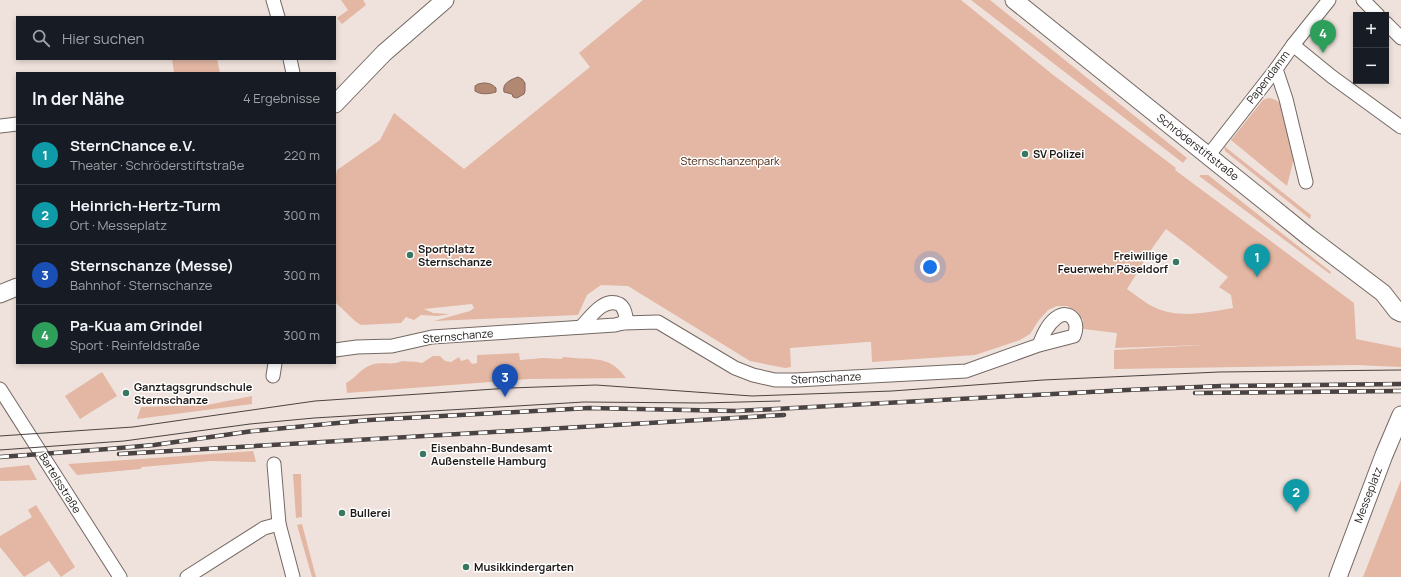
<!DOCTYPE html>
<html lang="de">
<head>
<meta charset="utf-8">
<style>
	body { margin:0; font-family:Manrope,sans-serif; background:#20242c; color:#f1f3f6 }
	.controls { position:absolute; right:12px; top:12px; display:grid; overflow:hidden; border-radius:0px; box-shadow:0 2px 6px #0003 }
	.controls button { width:36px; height:36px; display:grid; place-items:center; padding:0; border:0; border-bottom:1px solid #363941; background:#171b24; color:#f1f3f6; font:20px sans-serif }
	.you { position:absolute; left:930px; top:267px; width:14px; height:14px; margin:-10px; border:3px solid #fff; border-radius:50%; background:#1a73e8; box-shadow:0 0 0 6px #1a73e833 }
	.badge { display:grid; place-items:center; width:26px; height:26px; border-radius:50%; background:#8c9099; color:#fff; font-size:13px; font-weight:700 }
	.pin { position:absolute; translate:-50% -33px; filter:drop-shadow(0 1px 2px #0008) }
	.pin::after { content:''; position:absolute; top:21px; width:14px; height:12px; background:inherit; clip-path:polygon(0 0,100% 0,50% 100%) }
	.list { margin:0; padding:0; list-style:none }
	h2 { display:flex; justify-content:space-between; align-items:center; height:52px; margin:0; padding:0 16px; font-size:17px }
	h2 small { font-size:13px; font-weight:400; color:#9ea1a6 }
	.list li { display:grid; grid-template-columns:26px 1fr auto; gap:12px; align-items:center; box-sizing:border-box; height:60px; padding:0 16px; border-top:1px solid #363941 }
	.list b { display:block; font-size:15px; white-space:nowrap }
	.list p { margin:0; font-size:13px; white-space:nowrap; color:#9ea1a6 }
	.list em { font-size:13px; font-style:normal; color:#9ea1a6 }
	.icon { flex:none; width:22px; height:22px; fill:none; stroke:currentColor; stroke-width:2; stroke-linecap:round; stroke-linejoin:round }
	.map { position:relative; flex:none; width:1401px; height:577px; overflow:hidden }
	.search { position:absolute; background:#171b24; box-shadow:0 2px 6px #0003; left:16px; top:16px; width:320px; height:44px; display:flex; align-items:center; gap:10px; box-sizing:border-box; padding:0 14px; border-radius:0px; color:#9ea1a6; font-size:15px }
	.panel { position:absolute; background:#171b24; box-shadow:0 2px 6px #0003; left:16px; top:72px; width:320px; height:292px; border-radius:0px }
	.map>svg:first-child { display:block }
	.green { fill:#e3b7a3; fill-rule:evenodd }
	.water { fill:#b38873; stroke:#866757 }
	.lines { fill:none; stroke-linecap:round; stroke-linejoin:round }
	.minor-casing { stroke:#736863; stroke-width:15 }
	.major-casing { stroke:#736863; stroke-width:19 }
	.minor { stroke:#fff; stroke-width:13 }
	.major { stroke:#fff; stroke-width:17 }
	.tram { stroke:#4a4341; stroke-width:1 }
	.rail-casing { stroke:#4a4341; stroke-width:4.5 }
	.rail { stroke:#fff; stroke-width:3; stroke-dasharray:9; stroke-linecap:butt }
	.poi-dot { fill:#3a7763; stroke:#fff; stroke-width:1.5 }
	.labels { text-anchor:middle; stroke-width:3; stroke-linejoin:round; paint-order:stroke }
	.street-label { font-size:11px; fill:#1e1917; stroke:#fff }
	.poi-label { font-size:11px; font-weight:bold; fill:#1e1917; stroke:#fff; text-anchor:start }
	.park-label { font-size:11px; fill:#4c220a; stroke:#fff }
</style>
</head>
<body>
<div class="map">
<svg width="1401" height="577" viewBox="0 0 1401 577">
	<rect width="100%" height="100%" fill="#efe2dc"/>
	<g class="green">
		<polygon points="341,0 363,0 366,5 342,24 337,18 348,10"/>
		<path d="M 643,0 L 961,0 L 1052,74 L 1176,168 L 1175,170 L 1354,303 L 1356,339 L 1401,348 L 1401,367 L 1356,365 L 1114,369 L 1114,350 L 1203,345 L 1115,348 L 1117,333 L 1083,329 L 1083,320 L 1078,312 L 1067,306 L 1057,306 L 1048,310 L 1039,320 L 1030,334 L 1020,340 L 975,355 L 872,362 L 871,342 L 867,342 L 790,348 L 791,367 L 785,368 L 750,361 L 628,286 L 601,285 L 587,295 L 578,315 L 434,321 L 470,311 L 474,308 L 472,304 L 424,309 L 433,313 L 450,314 L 438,316 L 421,315 L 414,320 L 406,317 L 401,323 L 361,325 L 355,321 L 335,302 L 335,182 L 337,170 L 380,140 L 394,113 L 464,169 L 590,67 L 579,53 ZM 1166,229 L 1190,247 L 1228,277 L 1219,287 L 1231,295 L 1233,308 C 1208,312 1180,319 1156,308 C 1146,304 1136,295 1127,289 L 1153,247 Z"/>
		<polygon points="971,0 990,0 1187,158 1183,163"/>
		<polygon points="172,59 217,59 220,73 174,73"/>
		<path d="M 1268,98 C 1275,99 1278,101 1282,106 L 1294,158 L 1287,186 L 1231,140 L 1263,100 Z"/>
		<polygon points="1224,146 1311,215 1310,219 1225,151"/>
		<polygon points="1201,175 1208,175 1331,272 1330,274 1199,176"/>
		<path d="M 519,353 L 520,360 L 543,358 L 561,359 L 564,357 C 590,361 608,353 626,378 L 529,379 L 347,393 L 346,383 C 356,378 361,368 371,365 C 382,361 392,366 402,361 C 409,362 415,361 422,363 L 433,356 L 440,356 L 445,361 L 451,362 L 459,357 L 461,361 L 468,359 L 472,364 L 477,363 L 477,355 Z"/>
		<polygon points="102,372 117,396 80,419 65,396"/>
		<polygon points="252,396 252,404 137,419 141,407 207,405"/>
		<polygon points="253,451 256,462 211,461 142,467 140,469 77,475 68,464"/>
		<polygon points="29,465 37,480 0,481 0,468"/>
		<polygon points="293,474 301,474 302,517 296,518"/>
		<polygon points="1401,480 1401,577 1363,577"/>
		<polygon points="36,505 75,567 61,577 49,561 24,577 0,547 0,536 32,517 28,510"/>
		<polygon points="302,524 316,577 312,577 297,525"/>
	</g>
	<g class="water">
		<path d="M 518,77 L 522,79 L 525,83 L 525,91 L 524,94 L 517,98 L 513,97 L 512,94 L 504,92 C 502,83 510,80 518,77 Z"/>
		<path d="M 483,83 C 489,83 492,84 496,88 L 496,92 C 489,94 481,95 475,91 L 475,86 L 478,84 Z"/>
	</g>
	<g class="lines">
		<g class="minor-casing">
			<g id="minor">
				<polyline points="273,0 278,17"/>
				<polyline points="1363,0 1378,15"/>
				<polyline points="1386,23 1401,38"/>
				<polyline points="1293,45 1331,76 1401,127"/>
				<polyline points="290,59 293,73"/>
				<polyline points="1276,69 1286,99 1306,182"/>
				<polyline points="0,126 17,124"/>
				<polyline points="1208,156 1276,69 1293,45 1329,0"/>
				<path d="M 581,327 C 590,318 603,297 619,304 C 624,307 625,312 626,317 L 623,323"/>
				<path d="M 335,350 L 357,347 L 392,346 L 432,337 L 615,325 L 623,323 L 658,322 L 735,368 L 753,375 L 766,378 L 775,380 L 796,380 L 966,371 L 1039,345 L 1074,336 C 1080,322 1070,308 1056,318 C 1047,325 1043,335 1039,345"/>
				<polyline points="273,376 275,363"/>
				<polyline points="0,389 120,577"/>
				<polyline points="274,464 279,524 293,577"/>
				<polyline points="187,577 264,528 279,524"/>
			</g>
		</g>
		<g class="major-casing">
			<g id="major">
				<polyline points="1014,0 1257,195 1309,237 1383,293 1397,311 1401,313"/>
				<polyline points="335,104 384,53 445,0"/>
				<polyline points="0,294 17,287"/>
				<polyline points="1338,577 1384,455 1401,415"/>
			</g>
		</g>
		<use href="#minor" class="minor"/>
		<use href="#major" class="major"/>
		<g class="tram">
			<polyline points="0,436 133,427 315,401 510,388 596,385 752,396 892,391 1043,380 1219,372 1401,370"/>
			<polyline points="0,450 124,441 250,424 314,418 584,402 702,403 780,401"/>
		</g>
		<g class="rail-casing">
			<g id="rail">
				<polyline points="1195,393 1401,391"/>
				<polyline points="119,454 784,415"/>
				<polyline points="0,457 108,449 154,445 253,431 369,420 589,408 737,411 1127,390 1221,386 1401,384"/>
			</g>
		</g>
		<use href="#rail" class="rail"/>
	</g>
	<g class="poi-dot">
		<circle cx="1025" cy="154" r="4"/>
		<circle cx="410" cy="255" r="4"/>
		<circle cx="1176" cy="262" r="4"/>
		<circle cx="126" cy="393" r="4"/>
		<circle cx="423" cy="454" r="4"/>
		<circle cx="342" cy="513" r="4"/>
		<circle cx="466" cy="567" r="4"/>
	</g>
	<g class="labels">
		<g class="street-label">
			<text transform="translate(1268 77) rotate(-53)" y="4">Papendamm</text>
			<text transform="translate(1198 147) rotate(38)" y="4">Schröderstiftstraße</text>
			<text transform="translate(458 336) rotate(-5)" y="4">Sternschanze</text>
			<text transform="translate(826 378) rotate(-3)" y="4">Sternschanze</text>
			<text transform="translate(60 483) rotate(58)" y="4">Bartelsstraße</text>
			<text transform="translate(1368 495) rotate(-69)" y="4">Messeplatz</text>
		</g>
		<g class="poi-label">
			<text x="1033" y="158">SV Polizei</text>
			<text x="418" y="253">Sportplatz<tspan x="418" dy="13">Sternschanze</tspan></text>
			<text x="1168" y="260" text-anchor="end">Freiwillige<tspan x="1168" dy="13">Feuerwehr Pöseldorf</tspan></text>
			<text x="134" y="391">Ganztagsgrundschule<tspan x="134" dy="13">Sternschanze</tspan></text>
			<text x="431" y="452">Eisenbahn-Bundesamt<tspan x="431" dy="13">Außenstelle Hamburg</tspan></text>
			<text x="350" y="517">Bullerei</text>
			<text x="474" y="571">Musikkindergarten</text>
		</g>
		<g class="park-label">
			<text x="730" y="165">Sternschanzenpark</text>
		</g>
	</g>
</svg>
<div class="controls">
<button>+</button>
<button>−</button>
</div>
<div class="you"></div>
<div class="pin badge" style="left:1257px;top:277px;background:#0f9aa8">1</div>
<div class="pin badge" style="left:1296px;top:512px;background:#0f9aa8">2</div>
<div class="pin badge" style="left:505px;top:397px;background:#1a4fb4">3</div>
<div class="pin badge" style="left:1323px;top:53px;background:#2e9e5b">4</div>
<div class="search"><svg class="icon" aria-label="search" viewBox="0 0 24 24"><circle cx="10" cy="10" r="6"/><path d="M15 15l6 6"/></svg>Hier suchen</div>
<section class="panel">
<h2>In der Nähe<small>4 Ergebnisse</small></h2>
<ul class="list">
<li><span class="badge" style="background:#0f9aa8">1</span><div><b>SternChance e.V.</b><p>Theater · Schröderstiftstraße</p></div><em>220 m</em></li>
<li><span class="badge" style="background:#0f9aa8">2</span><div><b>Heinrich-Hertz-Turm</b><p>Ort · Messeplatz</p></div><em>300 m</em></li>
<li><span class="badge" style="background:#1a4fb4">3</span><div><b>Sternschanze (Messe)</b><p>Bahnhof · Sternschanze</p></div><em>300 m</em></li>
<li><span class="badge" style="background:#2e9e5b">4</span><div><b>Pa-Kua am Grindel</b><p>Sport · Reinfeldstraße</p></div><em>300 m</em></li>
</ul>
</section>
</div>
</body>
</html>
